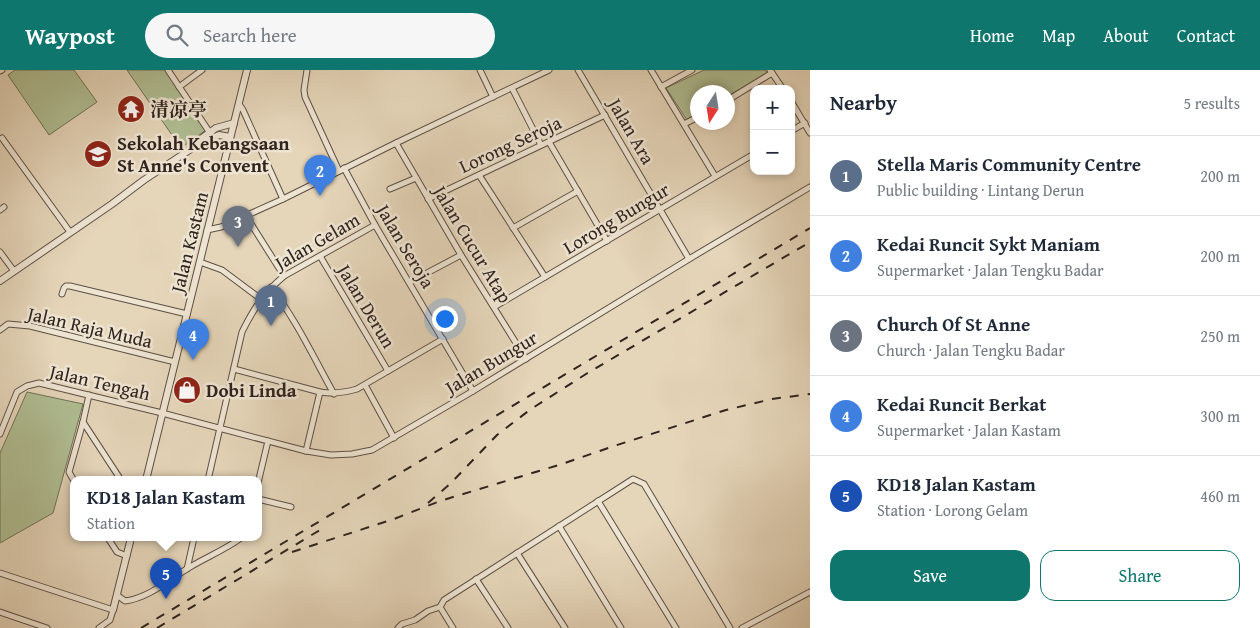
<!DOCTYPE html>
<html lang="en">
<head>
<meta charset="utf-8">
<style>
	body { margin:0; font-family:"Gentium Book Plus","Noto Serif SC",serif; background:#f6f6f7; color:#1f2937 }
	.controls { position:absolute; right:15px; top:15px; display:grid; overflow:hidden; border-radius:10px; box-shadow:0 2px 8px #0003 }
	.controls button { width:45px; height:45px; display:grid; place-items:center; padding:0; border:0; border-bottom:1px solid #e0e1e3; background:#fff; color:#1f2937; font:25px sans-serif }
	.compass { position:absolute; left:690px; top:15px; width:45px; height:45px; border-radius:50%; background:#fff; box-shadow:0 2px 8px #0003; rotate:192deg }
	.you { position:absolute; left:444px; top:248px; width:18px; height:18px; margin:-12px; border:4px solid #fff; border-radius:50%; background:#1a73e8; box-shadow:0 0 0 8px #1a73e833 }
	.badge { display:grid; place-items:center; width:32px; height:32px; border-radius:50%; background:#0f766e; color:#fff; font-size:16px; font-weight:700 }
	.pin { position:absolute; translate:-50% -41px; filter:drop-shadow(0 1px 2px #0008) }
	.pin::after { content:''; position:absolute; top:26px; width:18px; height:15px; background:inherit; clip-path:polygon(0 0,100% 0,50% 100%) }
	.popup { position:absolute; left:70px; top:406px; width:192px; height:65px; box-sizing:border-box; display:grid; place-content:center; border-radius:10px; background:#fff; filter:drop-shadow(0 1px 4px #0005); font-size:16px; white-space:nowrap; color:#747a83 }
	.popup b { font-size:19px; color:#1f2937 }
	.popup::after { content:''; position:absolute; left:50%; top:100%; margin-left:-10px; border:10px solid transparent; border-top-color:#fff }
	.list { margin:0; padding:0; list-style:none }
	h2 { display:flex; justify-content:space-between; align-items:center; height:65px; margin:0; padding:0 20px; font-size:21px }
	h2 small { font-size:16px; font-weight:400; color:#747a83 }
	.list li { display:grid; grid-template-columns:32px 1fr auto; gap:15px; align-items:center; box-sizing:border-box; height:80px; padding:0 20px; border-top:1px solid #e0e1e3 }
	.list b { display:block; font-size:19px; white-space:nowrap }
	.list p { margin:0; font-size:16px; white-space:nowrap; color:#747a83 }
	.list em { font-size:16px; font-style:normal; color:#747a83 }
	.actions { display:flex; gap:10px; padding:15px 20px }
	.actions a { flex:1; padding:11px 0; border:1px solid #0f766e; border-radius:15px; text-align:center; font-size:18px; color:#0f766e }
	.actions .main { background:#0f766e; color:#fff }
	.icon { flex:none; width:28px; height:28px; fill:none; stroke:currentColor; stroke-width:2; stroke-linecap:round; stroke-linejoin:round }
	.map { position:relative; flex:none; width:810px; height:558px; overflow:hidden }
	header { display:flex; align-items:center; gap:30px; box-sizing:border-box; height:70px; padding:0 25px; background:#0f766e; color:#fff }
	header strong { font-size:24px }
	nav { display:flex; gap:28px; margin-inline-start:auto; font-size:18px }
	.search { width:350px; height:45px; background:#f6f6f7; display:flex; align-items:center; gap:12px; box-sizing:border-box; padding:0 18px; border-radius:28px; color:#747a83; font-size:19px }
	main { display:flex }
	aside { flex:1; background:#fff }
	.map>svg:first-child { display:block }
	.green { fill:#b0be93; stroke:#707159 }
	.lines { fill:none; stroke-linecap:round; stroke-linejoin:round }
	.minor-casing { stroke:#5d5046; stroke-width:7 }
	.tertiary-casing { stroke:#5d5046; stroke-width:8 }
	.minor { stroke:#eee4d2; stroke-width:5 }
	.tertiary { stroke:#eee4d2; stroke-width:6 }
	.rail { stroke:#30241f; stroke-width:2; stroke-dasharray:9 9; stroke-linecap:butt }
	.labels { text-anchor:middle; stroke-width:5; stroke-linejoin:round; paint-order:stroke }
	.poi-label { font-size:19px; font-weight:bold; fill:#30241f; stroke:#eee4d2; text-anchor:start }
	.street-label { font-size:19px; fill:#30241f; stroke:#eee4d2 }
</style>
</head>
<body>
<header>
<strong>Waypost</strong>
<div class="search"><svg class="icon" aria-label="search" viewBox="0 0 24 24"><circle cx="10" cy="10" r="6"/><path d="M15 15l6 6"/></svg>Search here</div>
<nav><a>Home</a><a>Map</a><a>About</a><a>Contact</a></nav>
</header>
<main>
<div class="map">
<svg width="810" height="558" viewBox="0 0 810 558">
	<rect width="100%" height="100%" fill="#e5d5b9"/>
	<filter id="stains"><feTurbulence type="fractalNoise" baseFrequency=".004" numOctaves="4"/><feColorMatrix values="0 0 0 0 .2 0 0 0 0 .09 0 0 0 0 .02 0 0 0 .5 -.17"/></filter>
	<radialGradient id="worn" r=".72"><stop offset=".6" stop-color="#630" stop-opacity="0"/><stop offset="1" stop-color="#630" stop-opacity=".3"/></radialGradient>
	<g class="green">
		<polygon points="15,0 74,0 97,32 49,65 8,5"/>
		<polygon points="127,0 165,0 206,60 181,78"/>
		<polygon points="704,0 765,0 767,3 728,26 728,22 698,22 697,43 687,50 666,18"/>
		<polygon points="27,322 83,334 53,443 0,473 0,383"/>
	</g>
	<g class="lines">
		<g class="minor-casing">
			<g id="minor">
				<polyline points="168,0 210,63"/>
				<polyline points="307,0 304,20 305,27 339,101"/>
				<polyline points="480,0 493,27"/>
				<polyline points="578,0 689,189"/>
				<polyline points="651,0 715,106"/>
				<polyline points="770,0 783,19"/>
				<polyline points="0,1 2,0"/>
				<polyline points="179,17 202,0"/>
				<polyline points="661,17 692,0"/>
				<polyline points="512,18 541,75"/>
				<polyline points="728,30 772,3"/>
				<polyline points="791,31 810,63"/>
				<polyline points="239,34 243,40 283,129"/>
				<polyline points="684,54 698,47"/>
				<polyline points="791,61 805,53"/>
				<polyline points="2,68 70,162"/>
				<polyline points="549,72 607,171"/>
				<polyline points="396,73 461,185 526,289"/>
				<polyline points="344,98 375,155 473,321"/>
				<polyline points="479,105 545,207"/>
				<polyline points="390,119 416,108"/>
				<polyline points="428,129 605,45"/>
				<polyline points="0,140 4,137"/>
				<polyline points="246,146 284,206"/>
				<polyline points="513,158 578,121"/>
				<polyline points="207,160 221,157 283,129 396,73 549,0"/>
				<polyline points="0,182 14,201"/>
				<polyline points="320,186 388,301"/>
				<polyline points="200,192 222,200 261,229"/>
				<polyline points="410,212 461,185"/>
				<path d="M 271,217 C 296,250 314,288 334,324"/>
				<polyline points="62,224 64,218 66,216 70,216 187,244"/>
				<polyline points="494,237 754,84"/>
				<polyline points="0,260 8,254 30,256 175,292"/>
				<path d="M 234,299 L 320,322 C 333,324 344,323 357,319 L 443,269"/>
				<polyline points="365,315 394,368"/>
				<polyline points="83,352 121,410"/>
				<polyline points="0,364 17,322 27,316 39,313 162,343 306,381 331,385 352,384 372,380 473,321 689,189 810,117"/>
				<polyline points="306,381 320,322"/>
				<path d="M 208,410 L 242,262 C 254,238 263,224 284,206 L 375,155"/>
				<polyline points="74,411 69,402 83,352 89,325"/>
				<polyline points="258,413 268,371"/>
				<polyline points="258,429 291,437"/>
				<polyline points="598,431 676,558"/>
				<polyline points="559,456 621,558"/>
				<polyline points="108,468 117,482 127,486"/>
				<polyline points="517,483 565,558"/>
				<polyline points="187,499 194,468"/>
				<polyline points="0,503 113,540 110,550 99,558"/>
				<polyline points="476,509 508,558"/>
				<path d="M 117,525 L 125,531 C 149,528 170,509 190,497 C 207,487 226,479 241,468"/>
				<polyline points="440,537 453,558"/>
				<polyline points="0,542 47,558"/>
				<polyline points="398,558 402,554 415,550 428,541 440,537 444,530 633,409 644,414 730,558"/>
				<polyline points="742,558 810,522"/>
			</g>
		</g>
		<g class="tertiary-casing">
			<g id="tertiary">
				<polyline points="193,76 194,74 216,58 234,53"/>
				<polyline points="0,211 112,134 144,110 191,79 219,65 230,67"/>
				<polyline points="146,410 247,0"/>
				<polyline points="113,540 131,468"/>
			</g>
		</g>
		<use href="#minor" class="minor"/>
		<use href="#tertiary" class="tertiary"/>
		<g class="rail">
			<polyline points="428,433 450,414 497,365 531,339 586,304 810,172"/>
			<polyline points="292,482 394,449 440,431 562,394 614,376 726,340 772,329 810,324"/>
			<polyline points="141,558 810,158"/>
			<polyline points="157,558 320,460"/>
		</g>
	</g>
	<defs>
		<g id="temple-disc" transform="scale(1.4375)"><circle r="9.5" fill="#8f2418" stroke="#eee4d2"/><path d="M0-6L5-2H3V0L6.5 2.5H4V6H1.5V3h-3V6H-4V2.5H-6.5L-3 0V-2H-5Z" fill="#fff"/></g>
		<g id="school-disc" transform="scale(1.4375)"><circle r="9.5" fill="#8f2418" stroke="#eee4d2"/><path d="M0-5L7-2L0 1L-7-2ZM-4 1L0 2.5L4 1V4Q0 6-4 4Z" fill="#fff"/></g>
		<g id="shop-disc" transform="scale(1.4375)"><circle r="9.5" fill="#8f2418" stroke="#eee4d2"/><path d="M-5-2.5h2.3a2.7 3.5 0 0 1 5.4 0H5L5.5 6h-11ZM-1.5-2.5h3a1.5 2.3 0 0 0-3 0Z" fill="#fff"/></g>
	</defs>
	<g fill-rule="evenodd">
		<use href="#temple-disc" x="131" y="39"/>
		<use href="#school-disc" x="98" y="84"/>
		<use href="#shop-disc" x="187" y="320"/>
	</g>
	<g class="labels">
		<g class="poi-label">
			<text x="150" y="46">清凉亭</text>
			<text x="117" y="80">Sekolah Kebangsaan<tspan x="117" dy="22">St Anne's Convent</tspan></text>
			<text x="206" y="327">Dobi Linda</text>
		</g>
		<g class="street-label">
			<text transform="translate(632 61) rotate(60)" y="7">Jalan Ara</text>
			<text transform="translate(510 74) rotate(-25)" y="7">Lorong Seroja</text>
			<text transform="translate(616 148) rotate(-31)" y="7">Lorong Bungur</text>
			<text transform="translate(317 171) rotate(-30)" y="7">Jalan Gelam</text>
			<text transform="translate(189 172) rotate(-76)" y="7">Jalan Kastam</text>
			<text transform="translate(473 174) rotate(59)" y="7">Jalan Cucur Atap</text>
			<text transform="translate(406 176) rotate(59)" y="7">Jalan Seroja</text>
			<text transform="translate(367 236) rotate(59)" y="7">Jalan Derun</text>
			<text transform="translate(90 257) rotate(13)" y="7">Jalan Raja Muda</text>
			<text transform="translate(491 292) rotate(-31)" y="7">Jalan Bungur</text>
			<text transform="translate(100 312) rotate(13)" y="7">Jalan Tengah</text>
		</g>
	</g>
	<rect width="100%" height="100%" filter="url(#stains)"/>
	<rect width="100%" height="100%" fill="url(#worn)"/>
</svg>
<div class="controls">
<button>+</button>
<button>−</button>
</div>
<svg class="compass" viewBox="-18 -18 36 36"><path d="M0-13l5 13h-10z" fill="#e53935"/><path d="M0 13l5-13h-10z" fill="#747a83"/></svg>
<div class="you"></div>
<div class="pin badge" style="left:271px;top:256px;background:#5c6f8a">1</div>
<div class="pin badge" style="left:320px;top:126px;background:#3f7fe0">2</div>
<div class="pin badge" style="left:238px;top:177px;background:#6b7280">3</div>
<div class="pin badge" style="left:193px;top:290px;background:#3f7fe0">4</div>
<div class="pin badge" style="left:166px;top:529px;background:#1a4fb4">5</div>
<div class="popup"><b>KD18 Jalan Kastam</b>Station</div>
</div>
<aside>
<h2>Nearby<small>5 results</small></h2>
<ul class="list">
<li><span class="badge" style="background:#5c6f8a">1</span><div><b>Stella Maris Community Centre</b><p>Public building · Lintang Derun</p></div><em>200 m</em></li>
<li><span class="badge" style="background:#3f7fe0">2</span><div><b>Kedai Runcit Sykt Maniam</b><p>Supermarket · Jalan Tengku Badar</p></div><em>200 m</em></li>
<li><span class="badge" style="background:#6b7280">3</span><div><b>Church Of St Anne</b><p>Church · Jalan Tengku Badar</p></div><em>250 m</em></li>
<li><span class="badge" style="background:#3f7fe0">4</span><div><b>Kedai Runcit Berkat</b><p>Supermarket · Jalan Kastam</p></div><em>300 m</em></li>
<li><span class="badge" style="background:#1a4fb4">5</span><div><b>KD18 Jalan Kastam</b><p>Station · Lorong Gelam</p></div><em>460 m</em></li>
</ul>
<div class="actions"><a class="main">Save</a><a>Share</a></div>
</aside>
</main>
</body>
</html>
